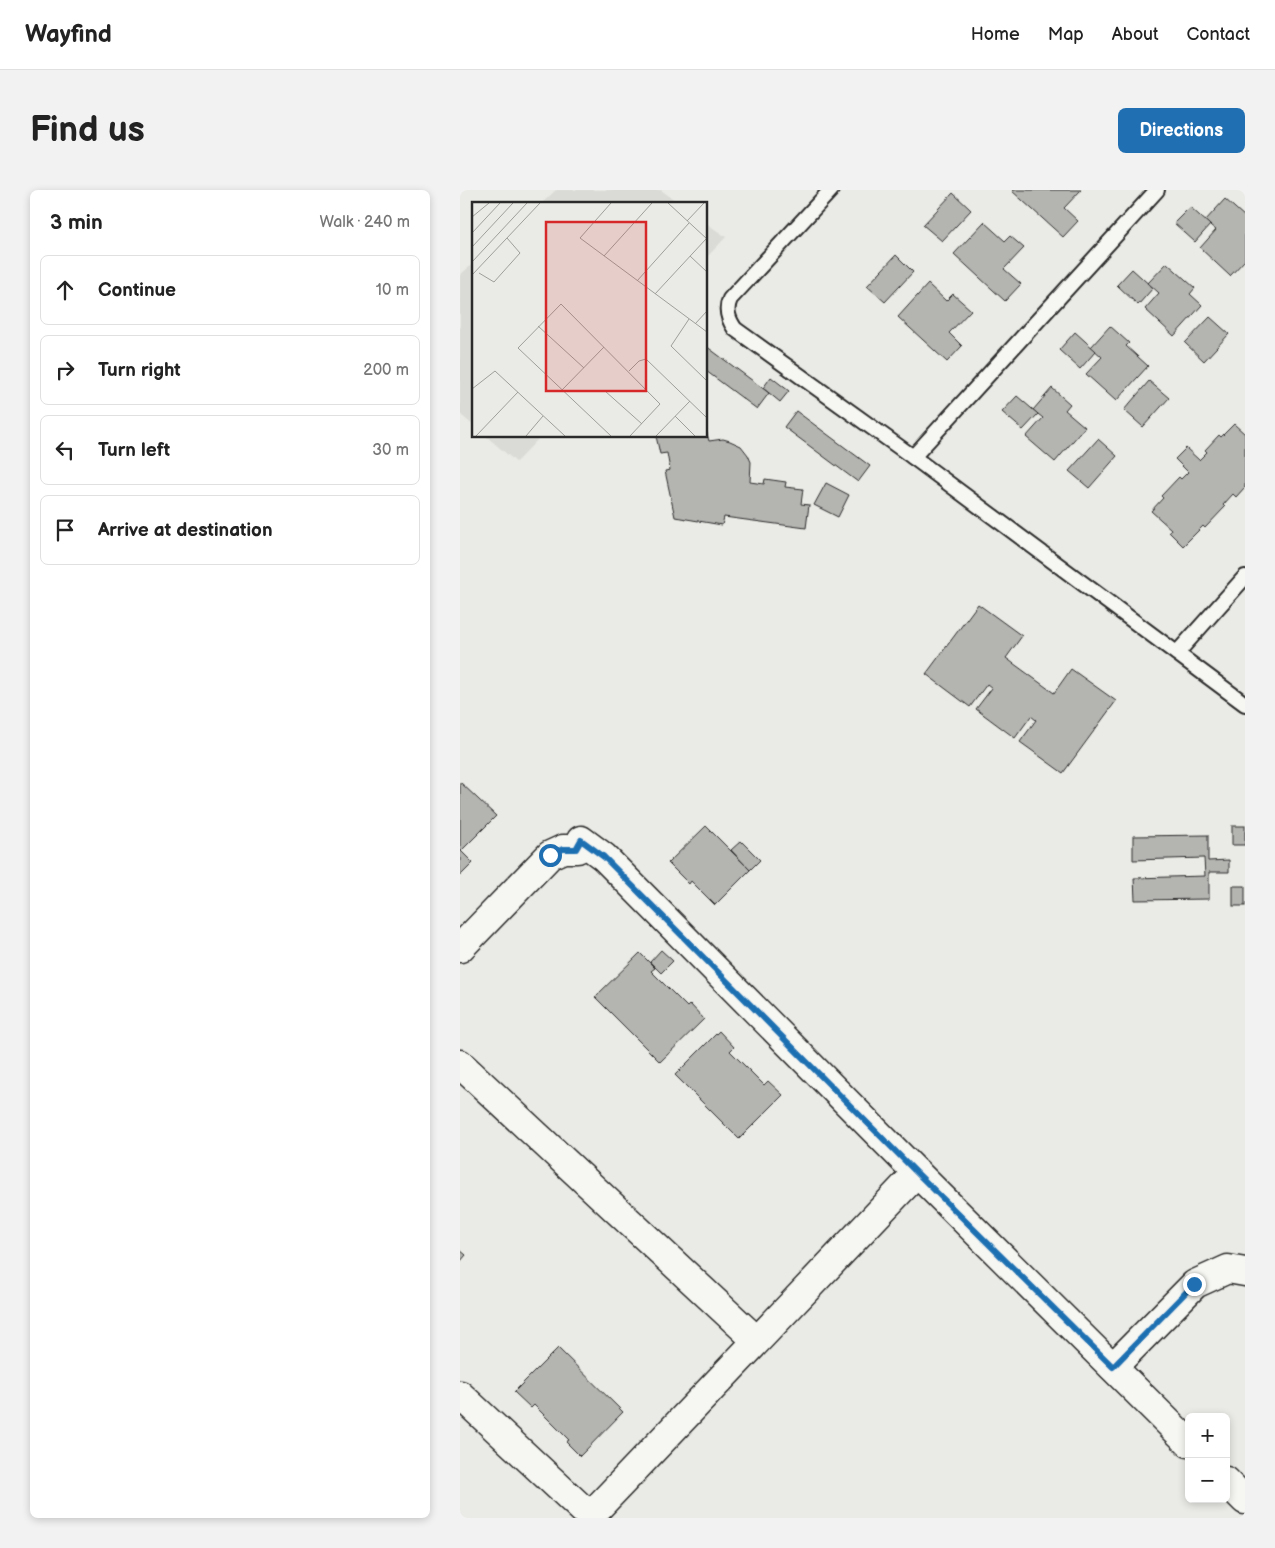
<!DOCTYPE html>
<html lang="en">
<head>
<meta charset="utf-8">
<style>
	body { margin:0; font-family:"Balsamiq Sans",sans-serif; background:#f2f2f2; color:#222 }
	.controls { position:absolute; right:15px; bottom:15px; display:grid; overflow:hidden; border-radius:8px; box-shadow:0 2px 8px #0003 }
	.controls button { width:45px; height:45px; display:grid; place-items:center; padding:0; border:0; border-bottom:1px solid #e0e0e0; background:#fff; color:#222; font:25px sans-serif }
	.stop { position:absolute; width:15px; height:15px; margin:-11px; border:4px solid #1f6fb2; border-radius:50%; background:#fff }
	.stop.end { background:#1f6fb2; border-color:#fff; box-shadow:0 1px 5px #0008 }
	.list { margin:0; padding:0; list-style:none }
	h2 { display:flex; justify-content:space-between; align-items:center; height:65px; margin:0; padding:0 20px; font-size:21px }
	h2 small { font-size:16px; font-weight:400; color:#767676 }
	.list li { display:grid; grid-template-columns:32px 1fr auto; gap:15px; align-items:center; box-sizing:border-box; height:70px; margin:0 10px 10px; padding:0 10px; border:1px solid #e0e0e0; border-radius:8px }
	.list b { display:block; font-size:19px; white-space:nowrap }
	.list em { font-size:16px; font-style:normal; color:#767676 }
	.icon { flex:none; width:28px; height:28px; fill:none; stroke:currentColor; stroke-width:2; stroke-linecap:round; stroke-linejoin:round }
	.map { position:relative; flex:none; width:785px; height:1328px; overflow:hidden; border-radius:8px }
	header { display:flex; align-items:center; gap:30px; box-sizing:border-box; height:70px; padding:0 25px; background:#fff; border-bottom:1px solid #e0e0e0 }
	header strong { font-size:24px }
	nav { display:flex; gap:28px; margin-inline-start:auto; font-size:18px }
	.intro { display:flex; align-items:center; justify-content:space-between; box-sizing:border-box; height:120px; padding:0 30px }
	h1 { margin:0; font-size:35px }
	.button { padding:12px 22px; border-radius:8px; background:#1f6fb2; color:#fff; font-size:18px; font-weight:700 }
	main { display:flex; gap:30px; padding:0 30px }
	aside { flex:1; background:#fff; border-radius:8px; box-shadow:0 2px 8px #0003 }
	.map>svg:first-child { display:block }
	.built { fill:#dadad6 }
	.building { fill:#b4b4b1; stroke:#2b2b2b }
	.lines { fill:none; stroke-linecap:round; stroke-linejoin:round }
	.service-casing { stroke:#2b2b2b; stroke-width:18 }
	.minor-casing { stroke:#2b2b2b; stroke-width:31 }
	.service { stroke:#f6f6f2; stroke-width:14 }
	.minor { stroke:#f6f6f2; stroke-width:28 }
	.route { stroke:#1f6fb2; stroke-width:6 }
	.inset-road { fill:none; stroke:#9e9e9b; stroke-width:1 }
	.view { fill:#d62828; fill-opacity:0.15; stroke:#d62828; stroke-width:2.5 }
	.inset-edge { fill:none; stroke:#2b2b2b; stroke-width:2.5 }
</style>
</head>
<body>
<header>
<strong>Wayfind</strong>
<nav><a>Home</a><a>Map</a><a>About</a><a>Contact</a></nav>
</header>
<div class="intro"><h1>Find us</h1><a class="button">Directions</a></div>
<main>
<aside>
<h2>3 min<small>Walk · 240 m</small></h2>
<ul class="list">
<li><svg class="icon" aria-label="ahead" viewBox="0 0 24 24"><path d="M12 20V5M6 11l6-6 6 6"/></svg><div><b>Continue</b></div><em>10 m</em></li>
<li><svg class="icon" aria-label="right" viewBox="0 0 24 24"><path d="M7 20v-9h11M14 6l5 5-5 5"/></svg><div><b>Turn right</b></div><em>200 m</em></li>
<li><svg class="icon" aria-label="left" viewBox="0 0 24 24"><path d="M17 20v-9H6M10 6l-5 5 5 5"/></svg><div><b>Turn left</b></div><em>30 m</em></li>
<li><svg class="icon" aria-label="arrive" viewBox="0 0 24 24"><path d="M6 21V4h12l-3 4 3 4H6"/></svg><div><b>Arrive at destination</b></div></li>
</ul>
</aside>
<div class="map">
<svg width="785" height="1328" viewBox="0 0 785 1328">
	<rect width="100%" height="100%" fill="#eaeae6"/>
	<filter id="ink" filterUnits="userSpaceOnUse"><feTurbulence type="fractalNoise" baseFrequency=".02" numOctaves="2"/><feDisplacementMap in="SourceGraphic" scale="10" xChannelSelector="R" yChannelSelector="G"/><feConvolveMatrix kernelMatrix="1 2 1 2 8 2 1 2 1" color-interpolation-filters="sRGB"/></filter>
	<g filter="url(#ink)">
		<g class="built">
			<polygon points="96,0 201,0 220,14 81,14"/>
			<polygon points="246,33 266,47 246,68"/>
			<polygon points="14,73 14,236 0,224 0,85"/>
			<polygon points="26,246 81,246 56,272"/>
		</g>
		<g class="building">
			<polygon points="553,0 621,0 604,18 618,31 603,47 552,1"/>
			<polygon points="493,3 511,20 482,51 463,35"/>
			<polygon points="765,9 785,27 785,70 770,86 740,58 756,40 745,31"/>
			<polygon points="730,17 750,35 735,52 714,33"/>
			<polygon points="524,32 545,51 550,46 564,58 544,79 561,94 545,111 494,64"/>
			<polygon points="436,65 453,82 425,112 407,96"/>
			<polygon points="707,73 735,98 730,104 742,115 714,146 685,119 699,103 688,93"/>
			<polygon points="672,79 693,98 678,115 657,95"/>
			<polygon points="468,94 486,111 493,104 511,120 489,143 502,156 487,172 438,127"/>
			<polygon points="750,127 769,144 744,171 725,153"/>
			<polygon points="650,136 669,153 666,156 688,176 656,211 626,184 642,167 631,157"/>
			<polygon points="615,142 636,161 620,179 599,160"/>
			<polygon points="246,156 309,203 297,219 246,181"/>
			<polygon points="311,187 329,201 320,212 303,198"/>
			<polygon points="689,191 709,208 683,237 664,220"/>
			<polygon points="592,198 610,214 605,220 625,237 595,272 566,247 583,228 573,220"/>
			<polygon points="557,206 578,224 563,240 542,222"/>
			<polygon points="336,221 410,276 398,292 324,237"/>
			<polygon points="774,234 785,244 785,297 776,307 773,304 763,315 765,317 745,338 743,336 723,356 709,342 711,339 691,321 703,308 701,306 719,287 721,289 728,282 715,269 726,258 739,270 747,262 745,260 759,245 761,247"/>
			<polygon points="246,240 249,251 263,249 270,251 281,256 288,265 291,272 290,292 304,294 305,289 326,292 325,297 343,299 341,314 349,315 346,338 264,327 262,335 215,327 205,281 210,280 207,263 200,264 196,246 246,246"/>
			<polygon points="638,249 657,266 629,298 609,281"/>
			<polygon points="366,293 389,305 378,327 354,315"/>
			<polygon points="518,414 562,446 546,468 594,503 611,479 656,511 603,583 560,552 576,530 571,526 555,548 516,519 532,498 527,494 510,517 466,484"/>
			<polygon points="0,592 36,626 1,661 13,673 0,686"/>
			<polygon points="246,636 290,680 255,715 231,691 229,694 208,673"/>
			<rect x="772" y="636" width="13" height="19"/>
			<polygon points="748,645 748,671 769,670 769,682 749,682 749,709 675,710 674,688 745,686 744,668 673,670 673,646"/>
			<polygon points="281,651 300,670 290,680 271,660"/>
			<rect x="773" y="696" width="12" height="20"/>
			<polygon points="201,760 213,771 201,783 190,772"/>
			<polygon points="180,763 195,778 191,781 227,817 230,814 244,829 200,872 135,807"/>
			<polygon points="259,841 274,857 270,861 304,895 308,891 323,905 279,949 215,885"/>
			<polygon points="0,1060 6,1065 0,1072"/>
			<polygon points="98,1158 163,1222 120,1266 106,1252 109,1250 74,1215 71,1218 54,1202"/>
		</g>
		<g class="lines">
			<g class="service-casing">
				<g id="service">
					<path d="M 371,0 L 270,109 C 265,120 268,129 275,139 L 453,267 L 785,514"/>
					<polyline points="453,267 697,0"/>
					<polyline points="717,463 785,387"/>
				</g>
			</g>
			<g class="minor-casing">
				<g id="minor">
					<polyline points="0,758 90,665 103,659 117,659 121,650 144,667 457,983 729,1253"/>
					<polyline points="0,874 296,1150"/>
					<polyline points="653,1177 735,1094 768,1079 785,1082"/>
					<polyline points="0,1205 132,1328"/>
					<polyline points="766,1291 785,1310"/>
					<polyline points="130,1326 457,983"/>
				</g>
			</g>
			<use href="#service" class="service"/>
			<use href="#minor" class="minor"/>
		</g>
	</g>
	<g class="lines" filter="url(#ink)">
		<polyline class="route" points="90,665 103,659 116,659 121,650 144,667 457,983 653,1177 734,1094"/>
	</g>
	<g transform="translate(12 12)">
		<rect width="235" height="235" fill="#eaeae6"/>
		<path class="inset-road" d="M 139,1 L 108,36 L 235,130M 196,1 L 235,37M 0,15 L 17,1M 215,19 L 232,1M 0,31 L 28,1M 0,45 L 41,1M 132,54 L 180,1M 218,54 L 235,70M 0,60 L 55,1M 7,71 L 22,80 L 48,51 L 35,36M 0,73 L 68,1M 165,79 L 217,21M 183,92 L 234,37M 217,117 L 199,144 L 235,179M 223,122 L 235,109M 66,124 L 112,166M 157,169 L 167,159 L 174,157 L 235,216M 0,187 L 23,169 L 93,234M 90,188 L 132,145M 133,189 L 170,222M 203,214 L 223,234M 4,234 L 46,190M 54,234 L 71,214M 139,234 L 46,146 L 89,102 L 188,202 L 158,234M 184,234 L 218,199"/>
		<path class="view" d="M 74,20 L 174,20 L 174,189 L 74,189 Z"/>
		<rect width="235" height="235" class="inset-edge"/>
	</g>
</svg>
<div class="controls">
<button>+</button>
<button>−</button>
</div>
<div class="stop" style="left:90px;top:665px"></div>
<div class="stop end" style="left:734px;top:1094px"></div>
</div>
</main>
</body>
</html>
